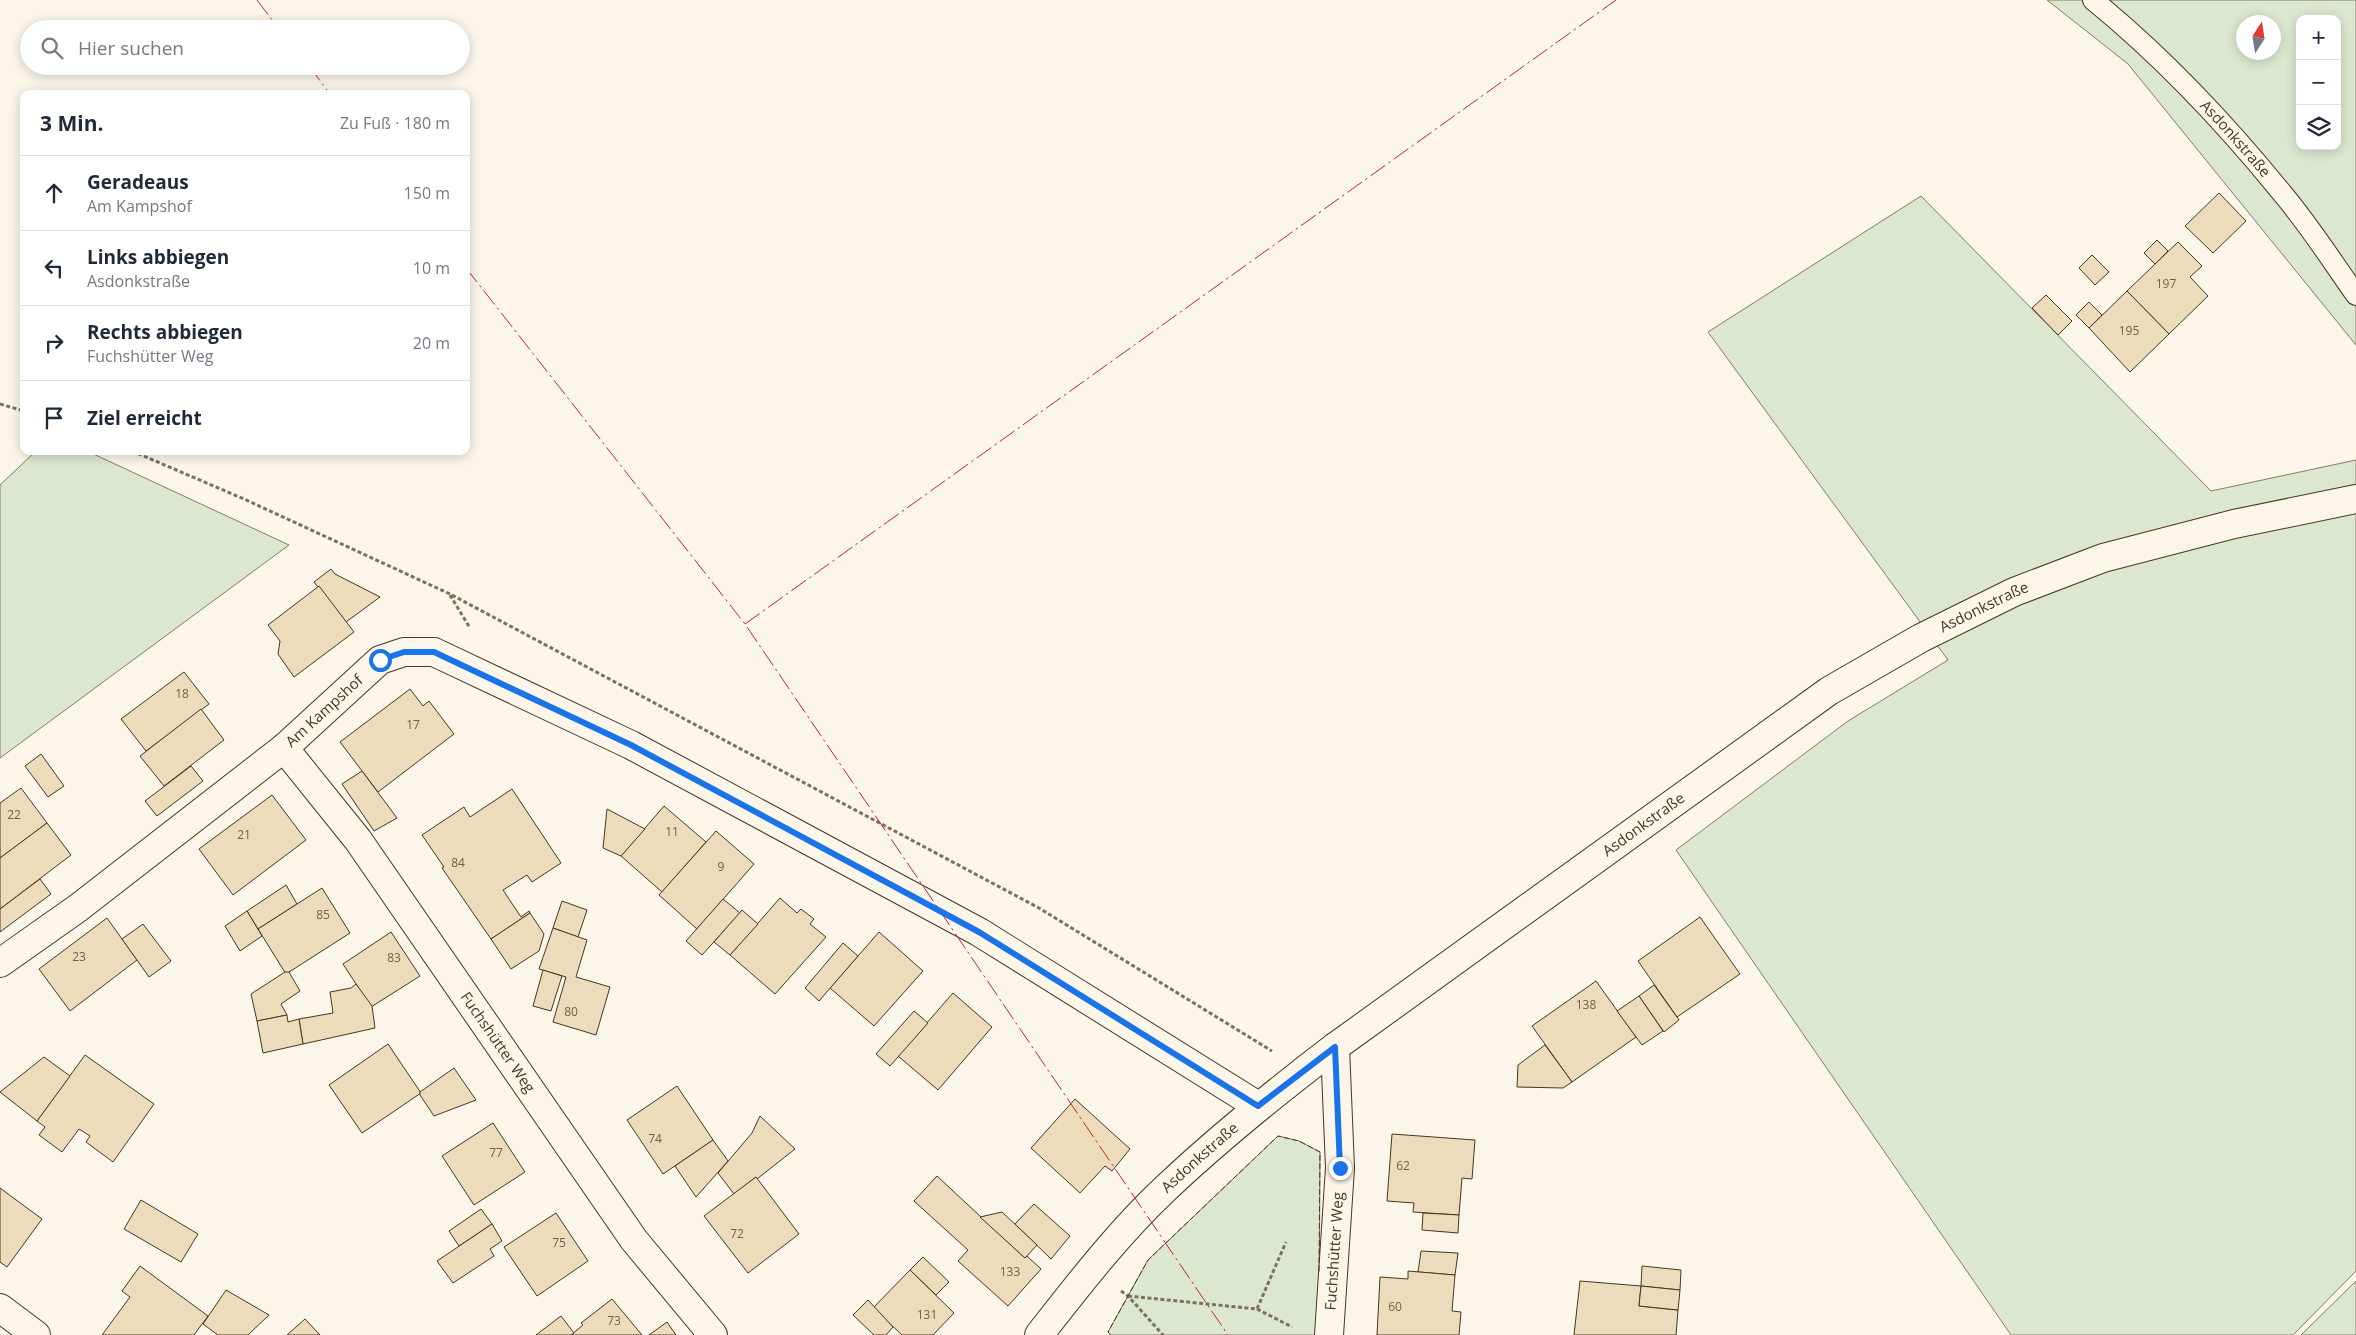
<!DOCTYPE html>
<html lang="de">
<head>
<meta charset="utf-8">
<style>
	body { margin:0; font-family:"Open Sans",sans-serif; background:#f2f2f3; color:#1f2937 }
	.controls { position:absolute; right:15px; top:15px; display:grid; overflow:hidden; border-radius:10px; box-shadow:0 2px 12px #0003 }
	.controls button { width:45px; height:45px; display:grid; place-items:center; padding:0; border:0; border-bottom:1px solid #e0e1e3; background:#fff; color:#1f2937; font:25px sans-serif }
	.compass { position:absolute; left:2236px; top:15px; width:45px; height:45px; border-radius:50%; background:#fff; box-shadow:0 2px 12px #0003; rotate:12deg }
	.stop { position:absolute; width:15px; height:15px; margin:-11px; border:4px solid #1a73e8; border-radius:50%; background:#fff }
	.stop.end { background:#1a73e8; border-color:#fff; box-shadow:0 1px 5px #0008 }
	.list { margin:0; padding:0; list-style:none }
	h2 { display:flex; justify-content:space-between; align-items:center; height:65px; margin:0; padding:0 20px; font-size:21px }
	h2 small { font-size:16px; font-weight:400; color:#747a83 }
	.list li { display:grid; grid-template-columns:32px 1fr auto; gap:15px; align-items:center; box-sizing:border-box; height:75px; padding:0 20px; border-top:1px solid #e0e1e3 }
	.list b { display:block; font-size:19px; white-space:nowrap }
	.list p { margin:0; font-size:16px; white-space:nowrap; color:#747a83 }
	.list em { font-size:16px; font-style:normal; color:#747a83 }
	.icon { flex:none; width:28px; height:28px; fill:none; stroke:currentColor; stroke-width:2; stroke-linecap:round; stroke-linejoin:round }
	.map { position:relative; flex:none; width:2356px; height:1335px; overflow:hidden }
	.search { position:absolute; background:#fff; box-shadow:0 2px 12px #0003; left:20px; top:20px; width:450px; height:55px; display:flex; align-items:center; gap:12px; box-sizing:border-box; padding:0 18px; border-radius:28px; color:#747a83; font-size:19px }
	.panel { position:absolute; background:#fff; box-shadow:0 2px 12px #0003; left:20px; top:90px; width:450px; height:365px; border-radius:10px }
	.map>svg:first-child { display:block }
	.green { fill:#dce7d0; stroke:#887966; fill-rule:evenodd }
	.building { fill:#ecdcbc; stroke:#4a3520 }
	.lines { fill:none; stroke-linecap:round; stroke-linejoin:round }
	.lane-casing { stroke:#4a3520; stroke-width:22 }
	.street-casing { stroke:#4a3520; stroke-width:30 }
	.secondary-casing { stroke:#4a3520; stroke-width:30 }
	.path { stroke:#7f6f5c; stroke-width:3; stroke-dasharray:4 2.5; stroke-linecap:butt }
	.lane { stroke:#fbf6e9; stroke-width:20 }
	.street { stroke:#fbf6e9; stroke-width:28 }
	.secondary { stroke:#fbf6e9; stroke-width:28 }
	.fence { stroke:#4a3520; stroke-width:1; stroke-dasharray:6 2.5; stroke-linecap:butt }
	.power { stroke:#c62828; stroke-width:1; stroke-dasharray:18 4 2.5 4; stroke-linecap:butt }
	.route { stroke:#1a73e8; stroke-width:6 }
	.labels { text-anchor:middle; stroke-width:4; stroke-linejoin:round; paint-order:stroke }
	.number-label { font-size:12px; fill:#725f47 }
	.street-label { font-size:15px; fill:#4a3520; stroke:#fbf6e9 }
</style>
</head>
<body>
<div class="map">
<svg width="2356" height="1335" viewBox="0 0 2356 1335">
	<rect width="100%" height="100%" fill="#fbf6e9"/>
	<g class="green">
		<path d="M 2047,0 L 2356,0 L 2356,345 L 2128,64 ZM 2300,19 L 2337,19 L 2337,146 L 2300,146 ZM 2244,22 L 2274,22 L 2274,52 L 2244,52 Z"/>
		<polygon points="1921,196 2211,491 2356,460 2356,1271 2293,1335 2011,1335 1676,850 1848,721 1948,660 1708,332"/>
		<polygon points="36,451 87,451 289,545 0,758 0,485"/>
		<polygon points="1278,1136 1299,1141 1320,1152 1319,1335 1111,1335 1108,1332 1148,1260"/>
		<polygon points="2356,1281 2356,1335 2301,1335"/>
	</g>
	<g class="building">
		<polygon points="2219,193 2246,221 2213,253 2185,226"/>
		<polygon points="2157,240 2168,251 2155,264 2144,253"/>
		<polygon points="2178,242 2202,266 2190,277 2208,296 2169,334 2127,291"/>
		<polygon points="2092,255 2109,272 2095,285 2079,268"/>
		<polygon points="2127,291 2169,334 2130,372 2089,328"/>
		<polygon points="2046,295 2072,321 2058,335 2032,308"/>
		<polygon points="2089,302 2102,315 2089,328 2076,315"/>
		<polygon points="331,569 335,574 380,597 346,622 314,582"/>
		<polygon points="319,586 354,632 294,677 278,654 280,641 268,625"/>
		<polygon points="184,672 209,704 146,751 121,719"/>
		<polygon points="410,689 423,706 429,701 454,734 378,792 340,742"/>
		<polygon points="201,709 224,740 164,786 140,756"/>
		<polygon points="41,754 64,786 48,797 25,766"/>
		<polygon points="191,766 203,781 157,816 145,801"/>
		<polygon points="362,771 397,818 374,831 342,784"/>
		<polygon points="21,788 47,823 0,858 0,803"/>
		<polygon points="512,789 561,863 532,882 527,875 503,890 521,917 529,911 530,913 491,939 442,868 444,867 422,835 464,807 470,817"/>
		<polygon points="272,795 306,840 233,895 199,849"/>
		<polygon points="664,806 706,842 662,892 621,856"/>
		<polygon points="607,809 645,829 621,856 603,848"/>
		<polygon points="47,823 71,855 0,909 0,858"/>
		<polygon points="716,831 754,864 697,929 659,895"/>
		<polygon points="40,879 51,894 0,932 0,909"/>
		<polygon points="286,885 297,904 258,929 247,911"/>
		<polygon points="322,888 350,933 286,974 258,929"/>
		<polygon points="780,898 797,913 801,909 814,919 810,924 826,937 775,994 730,955"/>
		<polygon points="723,899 740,913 702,955 686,941"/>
		<polygon points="562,901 587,910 578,937 553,928"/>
		<polygon points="742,910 758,924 730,955 714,942"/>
		<polygon points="247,911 262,936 240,951 225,926"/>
		<polygon points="530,913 544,934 539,951 511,969 491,939"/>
		<polygon points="1700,917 1740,974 1677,1017 1638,961"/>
		<polygon points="107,918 137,960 70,1011 39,969"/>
		<polygon points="143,924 171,961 149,977 122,939"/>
		<polygon points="553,928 587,940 576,977 610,987 596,1035 553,1022 566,977 539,969"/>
		<polygon points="391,932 420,976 371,1007 343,964"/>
		<polygon points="879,932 923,971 874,1026 830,988"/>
		<polygon points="843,943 858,956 819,1001 805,988"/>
		<polygon points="543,970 562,976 551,1011 533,1006"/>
		<polygon points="285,972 289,972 300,991 281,1004 287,1015 257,1021 251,994"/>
		<polygon points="1596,981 1636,1037 1572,1082 1532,1026"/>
		<polygon points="356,984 372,1006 375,1028 303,1044 299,1019 333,1013 330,992 351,988"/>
		<polygon points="1654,985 1679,1020 1664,1032 1639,996"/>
		<polygon points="953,993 992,1027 938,1090 898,1056"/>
		<polygon points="1639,996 1663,1031 1642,1045 1617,1011"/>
		<polygon points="914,1011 928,1023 890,1066 876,1054"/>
		<polygon points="287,1015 288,1022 299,1019 303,1044 263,1053 257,1021"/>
		<polygon points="388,1044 421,1093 362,1133 329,1085"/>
		<polygon points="1545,1045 1572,1082 1563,1088 1517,1087 1518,1065"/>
		<polygon points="85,1055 154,1104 113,1162 86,1142 90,1136 79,1129 62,1152 39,1135 45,1127 37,1121"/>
		<polygon points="44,1057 70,1076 37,1121 0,1092"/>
		<polygon points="454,1068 476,1100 434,1116 420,1095 420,1092"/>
		<polygon points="677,1086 713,1140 663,1174 627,1120"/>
		<polygon points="1075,1099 1130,1149 1112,1171 1105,1166 1080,1193 1031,1148"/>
		<polygon points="760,1116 795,1149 757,1179 756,1177 734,1194 718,1173 752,1133"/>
		<polygon points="493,1123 525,1172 474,1205 442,1156"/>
		<polygon points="1392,1134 1475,1140 1472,1179 1462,1178 1459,1215 1413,1212 1414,1203 1387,1201"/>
		<polygon points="713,1140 728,1161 696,1197 675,1166"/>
		<polygon points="937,1176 1025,1258 1027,1256 1041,1269 1008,1306 958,1261 968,1250 914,1201"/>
		<polygon points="756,1177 799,1234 748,1273 704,1216"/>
		<polygon points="0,1188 42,1219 7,1267 0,1262"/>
		<polygon points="141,1200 198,1234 181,1262 124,1229"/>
		<polygon points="1034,1204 1070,1236 1051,1259 1015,1224"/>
		<polygon points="481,1209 492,1224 459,1246 449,1231"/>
		<polygon points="1002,1212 1037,1245 1025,1258 980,1217"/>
		<polygon points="556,1213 588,1261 537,1296 504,1247"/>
		<polygon points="1423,1213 1459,1215 1458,1233 1422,1230"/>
		<polygon points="492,1224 502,1241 490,1249 494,1256 453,1283 437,1261"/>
		<polygon points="1421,1251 1458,1253 1455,1275 1418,1272"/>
		<polygon points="923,1257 949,1282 936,1295 910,1270"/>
		<polygon points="140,1266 208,1316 194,1335 102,1335 130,1297 122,1291"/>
		<polygon points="1642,1266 1681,1270 1680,1290 1641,1286"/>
		<polygon points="910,1270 954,1313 933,1335 902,1335 873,1308"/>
		<polygon points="1408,1271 1455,1275 1452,1311 1461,1312 1459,1335 1377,1335 1380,1277 1408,1279"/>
		<polygon points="1580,1281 1641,1286 1639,1306 1678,1310 1676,1335 1574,1335"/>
		<polygon points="1641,1286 1680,1290 1678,1310 1639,1306"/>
		<polygon points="226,1290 269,1315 248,1335 218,1335 203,1324"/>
		<polygon points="612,1299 642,1335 571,1335 583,1325 581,1323"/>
		<polygon points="868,1300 893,1327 886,1335 874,1335 853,1315"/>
		<polygon points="561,1316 574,1333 571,1335 536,1335"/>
		<polygon points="305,1319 320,1335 287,1335"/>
		<polygon points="667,1322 676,1335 649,1335"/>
	</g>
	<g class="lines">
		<g class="lane-casing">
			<g id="lane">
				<path id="s1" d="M 2093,0 C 2163,57 2225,123 2282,193 C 2309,225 2332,261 2356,295"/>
			</g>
		</g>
		<g class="street-casing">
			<g id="street">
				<path id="s2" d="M 284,748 L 358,840 L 634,1240 L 713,1335"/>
				<path id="s3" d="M 0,963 L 78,908 L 284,748 L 380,660 L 404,652 L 434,652 L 631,745 L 979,932 L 1258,1106"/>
				<polyline points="0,1308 36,1335"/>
				<path id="s4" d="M 1329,1335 L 1340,1168 L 1335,1047"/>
			</g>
		</g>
		<g class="secondary-casing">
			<g id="secondary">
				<path id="s5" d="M 1039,1335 C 1079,1284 1119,1232 1166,1188 C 1219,1138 1276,1092 1335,1047 L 1829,691 L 1921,638 L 2014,592 L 2103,558 L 2234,524 L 2356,499"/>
			</g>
		</g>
		<g class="path">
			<polyline points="0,404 24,411"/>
			<polyline points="132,451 244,499 450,594 1039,908 1272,1051"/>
			<polyline points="450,595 470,628"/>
			<polyline points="1121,1291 1128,1296 1163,1335"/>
			<polyline points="1128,1296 1257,1309 1286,1242"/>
			<polyline points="1257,1309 1292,1327"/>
		</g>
		<use href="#lane" class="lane"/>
		<use href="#street" class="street"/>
		<use href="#secondary" class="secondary"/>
		<polyline class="fence" points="1111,1335 1108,1332 1148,1260 1278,1136 1299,1141 1320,1152 1319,1272"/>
		<g class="power">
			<polyline points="257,0 279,29"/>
			<polyline points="309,66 330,94"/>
			<polyline points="466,268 745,624 1228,1335"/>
			<polyline points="745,624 1616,0"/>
		</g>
	</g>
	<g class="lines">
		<polyline class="route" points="380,660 404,652 434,652 631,745 979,932 1258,1106 1335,1047 1340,1168"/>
	</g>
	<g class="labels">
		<g class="number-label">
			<text x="2166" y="288">197</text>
			<text x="2129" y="335">195</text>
			<text x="182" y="698">18</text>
			<text x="413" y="729">17</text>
			<text x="14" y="819">22</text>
			<text x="672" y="836">11</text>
			<text x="244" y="839">21</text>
			<text x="458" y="867">84</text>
			<text x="721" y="871">9</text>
			<text x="323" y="919">85</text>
			<text x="79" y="961">23</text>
			<text x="394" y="962">83</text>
			<text x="1586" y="1009">138</text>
			<text x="571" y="1016">80</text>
			<text x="655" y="1143">74</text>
			<text x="496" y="1157">77</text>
			<text x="1403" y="1170">62</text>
			<text x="737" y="1238">72</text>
			<text x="559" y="1247">75</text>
			<text x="1010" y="1276">133</text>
			<text x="1395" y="1311">60</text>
			<text x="927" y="1319">131</text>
			<text x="614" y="1325">73</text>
		</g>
		<g class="street-label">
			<text dy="5" stroke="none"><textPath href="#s1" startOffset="199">Asdonkstraße</textPath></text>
			<text dy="5" stroke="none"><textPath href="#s5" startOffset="1200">Asdonkstraße</textPath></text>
			<text dy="5" stroke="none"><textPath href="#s3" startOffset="411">Am Kampshof</textPath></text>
			<text dy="5" stroke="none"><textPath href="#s5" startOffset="795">Asdonkstraße</textPath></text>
			<text dy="5" stroke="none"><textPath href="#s2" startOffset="364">Fuchshütter Weg</textPath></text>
			<text dy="5" stroke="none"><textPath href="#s5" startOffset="240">Asdonkstraße</textPath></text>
			<text dy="5" stroke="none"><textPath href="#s4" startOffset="84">Fuchshütter Weg</textPath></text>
		</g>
	</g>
</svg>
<div class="controls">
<button>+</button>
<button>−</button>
<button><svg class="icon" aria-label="layers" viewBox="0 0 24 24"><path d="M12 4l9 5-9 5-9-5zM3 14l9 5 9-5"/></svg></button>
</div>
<svg class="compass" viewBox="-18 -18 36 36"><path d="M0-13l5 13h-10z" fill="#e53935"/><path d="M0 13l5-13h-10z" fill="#747a83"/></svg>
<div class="stop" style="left:380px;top:660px"></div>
<div class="stop end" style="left:1340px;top:1168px"></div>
<div class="search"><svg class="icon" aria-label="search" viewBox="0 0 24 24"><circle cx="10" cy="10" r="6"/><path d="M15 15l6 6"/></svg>Hier suchen</div>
<section class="panel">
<h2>3 Min.<small>Zu Fuß · 180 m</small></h2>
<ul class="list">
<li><svg class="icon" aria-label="ahead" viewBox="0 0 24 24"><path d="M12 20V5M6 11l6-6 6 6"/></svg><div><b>Geradeaus</b><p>Am Kampshof</p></div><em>150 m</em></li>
<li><svg class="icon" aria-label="left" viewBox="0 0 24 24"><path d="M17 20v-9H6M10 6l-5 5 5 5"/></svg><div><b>Links abbiegen</b><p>Asdonkstraße</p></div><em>10 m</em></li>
<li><svg class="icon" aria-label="right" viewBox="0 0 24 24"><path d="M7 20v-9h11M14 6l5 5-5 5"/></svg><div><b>Rechts abbiegen</b><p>Fuchshütter Weg</p></div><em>20 m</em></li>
<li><svg class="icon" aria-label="arrive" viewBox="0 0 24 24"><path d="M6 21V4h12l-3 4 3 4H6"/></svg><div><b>Ziel erreicht</b></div></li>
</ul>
</section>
</div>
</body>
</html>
